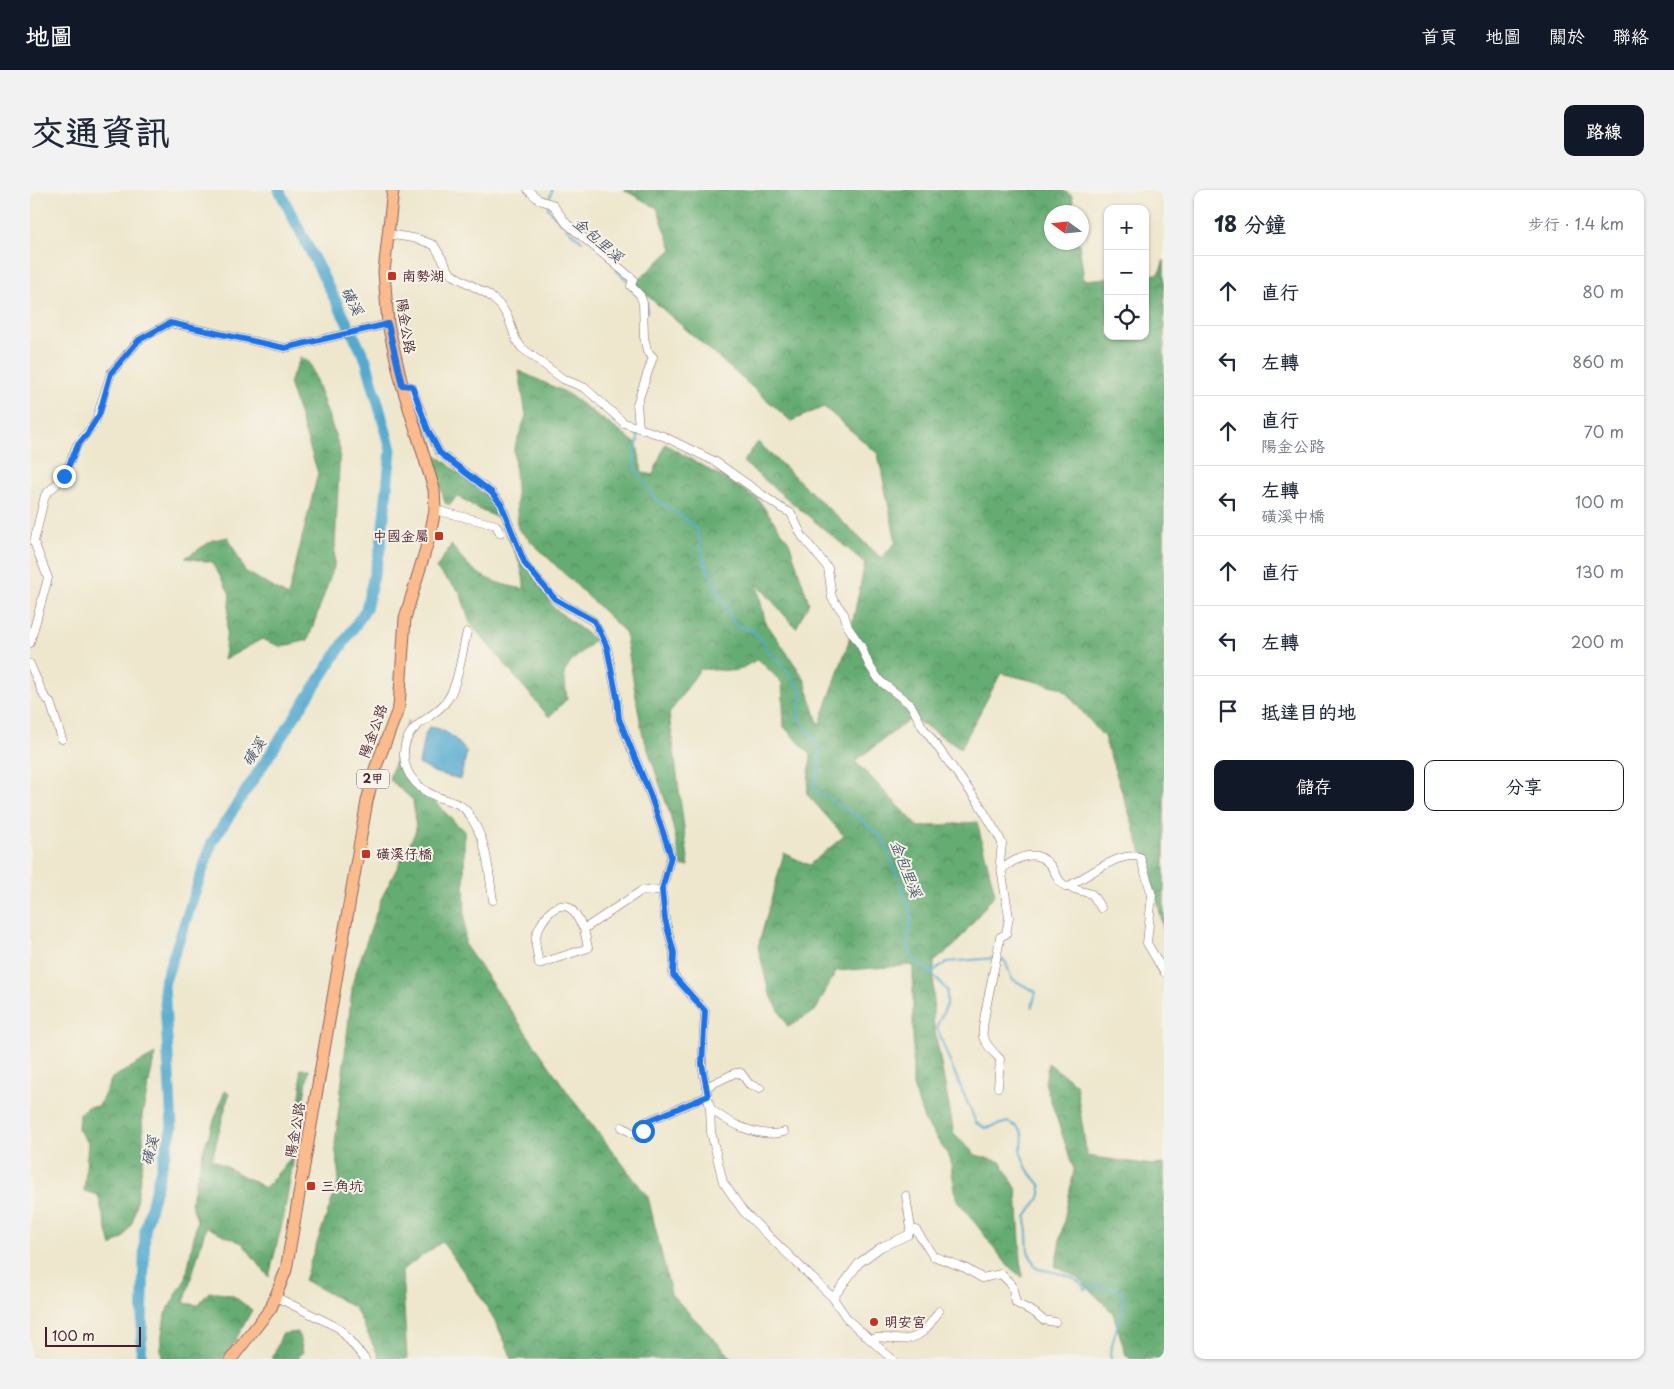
<!DOCTYPE html>
<html lang="zh-TW">
<head>
<meta charset="utf-8">
<style>
	body { margin:0; font-family:"Playpen Sans","LXGW WenKai TC",sans-serif; background:#f2f2f3; color:#1f2937 }
	.controls { position:absolute; right:15px; top:15px; display:grid; overflow:hidden; border-radius:10px; box-shadow:0 1px 4px #0004 }
	.controls button { width:45px; height:45px; display:grid; place-items:center; padding:0; border:0; border-bottom:1px solid #e0e1e3; background:#fff; color:#1f2937; font:25px sans-serif }
	.compass { position:absolute; left:1014px; top:15px; width:45px; height:45px; border-radius:50%; background:#fff; box-shadow:0 1px 4px #0004; rotate:285deg }
	.scale { position:absolute; left:15px; bottom:12px; width:96px; box-sizing:border-box; padding-left:5px; border:2px solid #4a1f2b; border-top:0; font-size:14px; line-height:18px; white-space:nowrap; color:#4a1f2b; -webkit-text-stroke:4px #f7f3e8; paint-order:stroke }
	.stop { position:absolute; width:15px; height:15px; margin:-11px; border:4px solid #1a73e8; border-radius:50%; background:#fff }
	.stop.end { background:#1a73e8; border-color:#fff; box-shadow:0 1px 5px #0008 }
	.list { margin:0; padding:0; list-style:none }
	h2 { display:flex; justify-content:space-between; align-items:center; height:65px; margin:0; padding:0 20px; font-size:21px }
	h2 small { font-size:16px; font-weight:400; color:#747a83 }
	.list li { display:grid; grid-template-columns:32px 1fr auto; gap:15px; align-items:center; box-sizing:border-box; height:70px; padding:0 20px; border-top:1px solid #e0e1e3 }
	.list b { display:block; font-size:19px; white-space:nowrap }
	.list p { margin:0; font-size:16px; white-space:nowrap; color:#747a83 }
	.list em { font-size:16px; font-style:normal; color:#747a83 }
	.actions { display:flex; gap:10px; padding:15px 20px }
	.actions a { flex:1; padding:11px 0; border:1px solid #111827; border-radius:10px; text-align:center; font-size:18px; color:#111827 }
	.actions .main { background:#111827; color:#fff }
	.icon { flex:none; width:28px; height:28px; fill:none; stroke:currentColor; stroke-width:2; stroke-linecap:round; stroke-linejoin:round }
	.map { position:relative; flex:none; width:1134px; height:1169px; overflow:hidden; border-radius:10px }
	header { display:flex; align-items:center; gap:30px; box-sizing:border-box; height:70px; padding:0 25px; background:#111827; color:#fff }
	header strong { font-size:24px }
	nav { display:flex; gap:28px; margin-inline-start:auto; font-size:18px }
	.intro { display:flex; align-items:center; justify-content:space-between; box-sizing:border-box; height:120px; padding:0 30px }
	h1 { margin:0; font-size:35px }
	.button { padding:12px 22px; border-radius:10px; background:#111827; color:#fff; font-size:18px; font-weight:700 }
	main { display:flex; gap:30px; padding:0 30px }
	aside { flex:1; background:#fff; border-radius:10px; box-shadow:0 1px 4px #0004 }
	.map>svg:first-child { display:block }
	.forest { fill:url(#forest-crowns); stroke:#58664e }
	.water { fill:#52aacf; stroke:#4e647d }
	.lines { fill:none; stroke-linecap:round; stroke-linejoin:round }
	.stream { stroke:#52aacf; stroke-width:2 }
	.river { stroke:#52aacf; stroke-width:11 }
	.minor-casing { stroke:#836564; stroke-width:9 }
	.primary-casing { stroke:#836564; stroke-width:13 }
	.minor { stroke:#fff; stroke-width:8 }
	.primary { stroke:#fbbb8d; stroke-width:11 }
	.route { stroke:#1a73e8; stroke-width:6 }
	.poi-dot { fill:#c8321e; stroke:#f7f3e8; stroke-width:2 }
	.labels { text-anchor:middle; stroke-width:4; stroke-linejoin:round; paint-order:stroke }
	.shield { fill:#f7f3e8; stroke:#7e5f64; stroke-width:1 }
	.shield-label { font-size:12px; font-weight:bold; fill:#4a1f2b }
	.poi-label { font-size:14px; fill:#4a1f2b; stroke:#f7f3e8; text-anchor:start }
	.street-label { font-size:14px; fill:#4a1f2b; stroke:#f7f3e8 }
	.water-label { font-size:15px; font-style:italic; fill:#4d576d; stroke:#f7f3e8 }
</style>
</head>
<body>
<header>
<strong>地圖</strong>
<nav><a>首頁</a><a>地圖</a><a>關於</a><a>聯絡</a></nav>
</header>
<div class="intro"><h1>交通資訊</h1><a class="button">路線</a></div>
<main>
<div class="map">
<svg width="1134" height="1169" viewBox="0 0 1134 1169">
	<defs>
		<pattern id="forest-crowns" width="20" height="18" patternUnits="userSpaceOnUse" patternTransform="scale(1.25)"><rect width="20" height="18" fill="#65ac72"/><path d="M2 6a3 3 0 1 1 6 0M12 15a3 3 0 1 1 6 0" fill="none" stroke="#558b5e"/></pattern>
	</defs>
	<rect width="100%" height="100%" fill="#f7f3e8"/>
	<filter id="ink" filterUnits="userSpaceOnUse"><feTurbulence type="fractalNoise" baseFrequency=".02" numOctaves="2"/><feDisplacementMap in="SourceGraphic" scale="10" xChannelSelector="R" yChannelSelector="G"/><feConvolveMatrix kernelMatrix="1 2 1 2 8 2 1 2 1" color-interpolation-filters="sRGB"/></filter>
	<filter id="wash" filterUnits="userSpaceOnUse"><feTurbulence type="fractalNoise" baseFrequency=".0096" numOctaves="4" result="noise"/><feDisplacementMap in="SourceGraphic" scale="20" xChannelSelector="R" yChannelSelector="G"/><feGaussianBlur stdDeviation="1.12" result="paint"/><feColorMatrix in="noise" values="0 0 0 0 0 0 0 0 0 0 0 0 0 0 0 0 0 1.4 0 .05"/><feComposite in="paint" operator="in"/></filter>
	<g filter="url(#wash)">
		<rect width="100%" height="100%" fill="#eee7cd"/>
		<g class="forest">
			<polygon points="594,0 1033,0 1042,6 1045,22 1022,22 1022,52 1049,53 1054,90 1078,88 1078,146 1115,146 1115,85 1129,84 1134,70 1134,741 1126,705 1074,547 1032,498 971,483 931,558 882,528 825,571 889,637 947,632 965,704 925,755 904,772 903,830 924,944 946,965 971,972 987,1000 992,1087 978,1076 926,1008 920,968 894,930 883,896 883,775 806,781 786,820 758,837 739,802 728,757 754,663 779,675 814,646 777,604 781,565 754,537 752,493 728,469 707,481 670,479 639,524 659,676 652,676 640,624 612,542 595,442 488,339 484,259 496,226 489,181 535,202 607,254 612,282 623,285 635,254 727,308 759,352 779,413 766,438 727,394 735,431 774,488 789,536 818,454 835,373 713,272 728,252 851,368 866,352 848,264 794,217 761,231 604,94 642,59 627,18"/>
			<polygon points="271,167 280,173 310,259 304,377 278,450 252,457 232,449 194,470 200,404 182,372 155,368 183,350 198,347 215,381 258,406 288,283 259,193"/>
			<path d="M 407,265 L 452,303 L 465,309 L 503,386 L 524,418 L 565,450 L 541,472 L 534,483 L 537,509 L 519,527 L 440,433 L 430,402 L 406,379 L 421,355 C 445,385 456,392 494,399 C 495,375 478,352 472,329 L 452,321 L 427,306 L 420,315 L 415,313 L 403,268 Z"/>
			<path d="M 378,531 L 371,578 L 434,641 L 435,755 L 543,910 L 618,1007 L 641,1104 L 703,1169 L 482,1169 C 466,1126 439,1088 412,1052 L 372,1080 L 377,1169 L 350,1169 L 325,1118 L 274,1090 L 309,990 L 305,954 L 323,791 L 351,709 L 386,641 L 383,610 L 359,589 Z"/>
			<polygon points="125,864 112,926 114,966 103,1031 93,1048 81,1056 68,1005 54,1001 58,953 48,939 49,924 57,917 69,916 82,888"/>
			<polygon points="1018,873 1046,894 1057,966 1122,975 1134,974 1134,1169 1100,1169 1096,1165 1083,1123 1047,1087 1025,1076 1044,980 1015,893"/>
			<polygon points="270,879 279,879 254,1025 239,1087 212,1053 176,1037 154,1113 168,1115 179,1102 202,1105 222,1120 195,1169 133,1169 130,1158 135,1124 156,1088 167,1030 161,1013 173,961 195,900 199,904 182,969 235,998 260,969 271,899"/>
			<polygon points="268,1142 273,1162 268,1169 242,1169 252,1144"/>
		</g>
		<path class="water" d="M 399,537 C 416,538 426,549 437,562 L 430,589 L 406,583 L 389,574 L 394,547 Z"/>
		<g class="lines">
			<g class="stream">
				<polyline points="519,10 522,0"/>
				<polyline points="518,15 518,18 531,33"/>
				<polyline points="536,38 552,51"/>
				<polyline points="586,80 597,90"/>
				<polyline points="615,108 617,112 617,122"/>
				<polyline points="613,183 619,166"/>
				<path d="M 607,239 L 608,250 L 604,265 L 605,278 L 627,311 L 649,324 L 666,338 L 674,371 L 704,434 L 723,441 L 732,450 L 738,462 L 752,474 L 773,503 L 768,526 C 777,540 793,556 790,573 C 788,584 783,588 785,600 L 828,627 L 854,650 L 881,723 L 878,757 L 884,770 L 901,783 L 917,800 L 917,814 L 907,836 C 917,870 933,900 946,933 L 956,938 L 978,932 C 993,939 996,945 990,961 L 997,979 L 1011,996 L 1011,1005 L 996,1027 L 998,1061 L 1006,1078 C 1023,1083 1046,1083 1055,1099 L 1068,1096 L 1088,1099 L 1093,1103 L 1093,1115 L 1080,1162 L 1081,1169"/>
				<polyline points="969,769 975,771 982,789 1006,802 1002,817"/>
				<polyline points="901,783 917,772 965,768"/>
			</g>
			<polyline class="river" points="111,1169 115,1040 142,937 134,794 182,652 336,419 351,355 361,260 336,170 249,0"/>
		</g>
	</g>
	<g filter="url(#ink)">
		<g class="lines">
			<g class="minor-casing">
				<g id="minor">
					<polyline points="498,0 509,10 522,14 537,34 603,89 601,96 610,105 613,113 614,147 617,161 623,167 607,214 609,238"/>
					<path d="M 358,44 L 388,49 L 404,55 L 421,84 L 459,105 L 471,116 L 478,127 L 486,150 L 492,158 L 533,189 L 555,198 L 594,233 L 633,246 L 686,272 L 751,318 L 761,323 L 772,346 L 798,378 L 802,408 L 814,424 L 818,437 L 831,456 L 839,475 L 850,491 L 881,515 L 892,536 L 948,612 L 968,645 L 972,653 L 970,672 L 979,727 L 976,744 L 970,747 C 968,766 950,836 953,847 C 956,855 964,863 970,869 L 968,897"/>
					<polyline points="372,195 382,197 398,240 410,263 461,302 471,314 495,375 525,409 563,431 571,444 577,457 587,508 589,529 620,604 641,666 632,700 635,729 644,763 643,785 675,821 672,875 680,918 681,942 693,992 713,1021 803,1108 818,1130 862,1169"/>
					<polyline points="405,320 466,335 470,343"/>
					<path d="M 437,442 C 432,461 428,500 414,514 C 401,529 381,533 375,555 C 370,578 384,597 405,606 C 417,611 431,612 438,623 C 458,651 458,678 463,710"/>
					<polyline points="0,453 18,388 4,352 15,305 34,287 47,255 65,233 81,183 109,150 140,133 255,158 358,134"/>
					<polyline points="0,474 14,506 20,512 32,549"/>
					<path d="M 972,679 C 986,668 1006,657 1020,675 C 1026,682 1027,692 1037,697 C 1057,687 1088,661 1110,667 L 1122,705 L 1117,753 L 1134,782"/>
					<polyline points="1037,697 1062,704 1071,718"/>
					<path d="M 554,739 C 550,733 546,724 541,719 C 526,706 509,734 506,746 C 504,754 508,766 509,774 L 558,758 L 554,739 L 611,701 L 632,700"/>
					<polyline points="676,897 705,883 711,883 719,894 730,898"/>
					<path d="M 680,918 C 697,933 730,949 754,942"/>
					<polyline points="592,937 609,947 612,945 613,933 678,906"/>
					<polyline points="876,1006 881,1039"/>
					<polyline points="246,1107 309,1138 335,1169"/>
					<polyline points="803,1108 829,1073 851,1057 878,1045 881,1039 886,1040 903,1066 935,1078 952,1088 971,1084 982,1095 986,1113 1005,1123 1013,1130 1025,1132"/>
					<path d="M 842,1149 C 851,1146 856,1148 865,1149 C 889,1152 898,1138 909,1121"/>
				</g>
			</g>
			<g class="primary-casing">
				<polyline id="primary" points="201,1169 241,1118 256,1080 337,611 345,579 369,517 375,428 400,345 405,320 404,299 372,195 358,134 354,82 363,0"/>
			</g>
			<use href="#minor" class="minor"/>
			<use href="#primary" class="primary"/>
		</g>
	</g>
	<g class="lines" filter="url(#ink)">
		<polyline class="route" points="34,286 48,255 57,244 69,225 81,183 109,150 140,133 255,158 358,134 372,195 382,196 398,240 410,263 461,302 471,314 495,374 525,409 564,431 571,444 577,457 587,508 589,529 620,604 641,666 632,700 635,729 644,763 643,785 675,821 672,874 678,906 613,933 613,941"/>
	</g>
	<g class="poi-dot">
		<rect x="357" y="81" width="10" height="10" rx="2.5"/>
		<rect x="404" y="341" width="10" height="10" rx="2.5"/>
		<rect x="331" y="659" width="10" height="10" rx="2.5"/>
		<rect x="276" y="991" width="10" height="10" rx="2.5"/>
		<circle cx="844" cy="1132" r="5"/>
	</g>
	<g class="labels">
		<rect class="shield" x="327" y="579.5" width="32" height="19" rx="4"/>
		<g class="shield-label">
			<text x="343" y="593">2甲</text>
		</g>
		<g class="poi-label">
			<text x="372" y="91">南勢湖</text>
			<text x="399" y="351" text-anchor="end">中國金屬</text>
			<text x="346" y="669">磺溪仔橋</text>
			<text x="291" y="1001">三角坑</text>
			<text x="854" y="1137">明安宮</text>
		</g>
		<g class="street-label">
			<text transform="translate(376 136) rotate(81)" y="5">陽金公路</text>
			<text transform="translate(343 541) rotate(-70)" y="5">陽金公路</text>
			<text transform="translate(265 940) rotate(-80)" y="5">陽金公路</text>
		</g>
		<g class="water-label">
			<text transform="translate(568 50) rotate(41)" y="5">金包里溪</text>
			<text transform="translate(322 111) rotate(63)" y="5">磺溪</text>
			<text transform="translate(224 562) rotate(-57)" y="5">磺溪</text>
			<text transform="translate(876 679) rotate(69)" y="5">金包里溪</text>
			<text transform="translate(120 961) rotate(-75)" y="5">磺溪</text>
		</g>
	</g>
</svg>
<div class="controls">
<button>+</button>
<button>−</button>
<button><svg class="icon" aria-label="locate" viewBox="0 0 24 24"><circle cx="12" cy="12" r="6"/><path d="M12 2v4M12 18v4M2 12h4M18 12h4"/></svg></button>
</div>
<svg class="compass" viewBox="-18 -18 36 36"><path d="M0-13l5 13h-10z" fill="#e53935"/><path d="M0 13l5-13h-10z" fill="#747a83"/></svg>
<div class="scale">100 m</div>
<div class="stop" style="left:613px;top:941px"></div>
<div class="stop end" style="left:34px;top:286px"></div>
</div>
<aside>
<h2>18 分鐘<small>步行 · 1.4 km</small></h2>
<ul class="list">
<li><svg class="icon" aria-label="ahead" viewBox="0 0 24 24"><path d="M12 20V5M6 11l6-6 6 6"/></svg><div><b>直行</b></div><em>80 m</em></li>
<li><svg class="icon" aria-label="left" viewBox="0 0 24 24"><path d="M17 20v-9H6M10 6l-5 5 5 5"/></svg><div><b>左轉</b></div><em>860 m</em></li>
<li><svg class="icon" aria-label="ahead" viewBox="0 0 24 24"><path d="M12 20V5M6 11l6-6 6 6"/></svg><div><b>直行</b><p>陽金公路</p></div><em>70 m</em></li>
<li><svg class="icon" aria-label="left" viewBox="0 0 24 24"><path d="M17 20v-9H6M10 6l-5 5 5 5"/></svg><div><b>左轉</b><p>磺溪中橋</p></div><em>100 m</em></li>
<li><svg class="icon" aria-label="ahead" viewBox="0 0 24 24"><path d="M12 20V5M6 11l6-6 6 6"/></svg><div><b>直行</b></div><em>130 m</em></li>
<li><svg class="icon" aria-label="left" viewBox="0 0 24 24"><path d="M17 20v-9H6M10 6l-5 5 5 5"/></svg><div><b>左轉</b></div><em>200 m</em></li>
<li><svg class="icon" aria-label="arrive" viewBox="0 0 24 24"><path d="M6 21V4h12l-3 4 3 4H6"/></svg><div><b>抵達目的地</b></div></li>
</ul>
<div class="actions"><a class="main">儲存</a><a>分享</a></div>
</aside>
</main>
</body>
</html>
